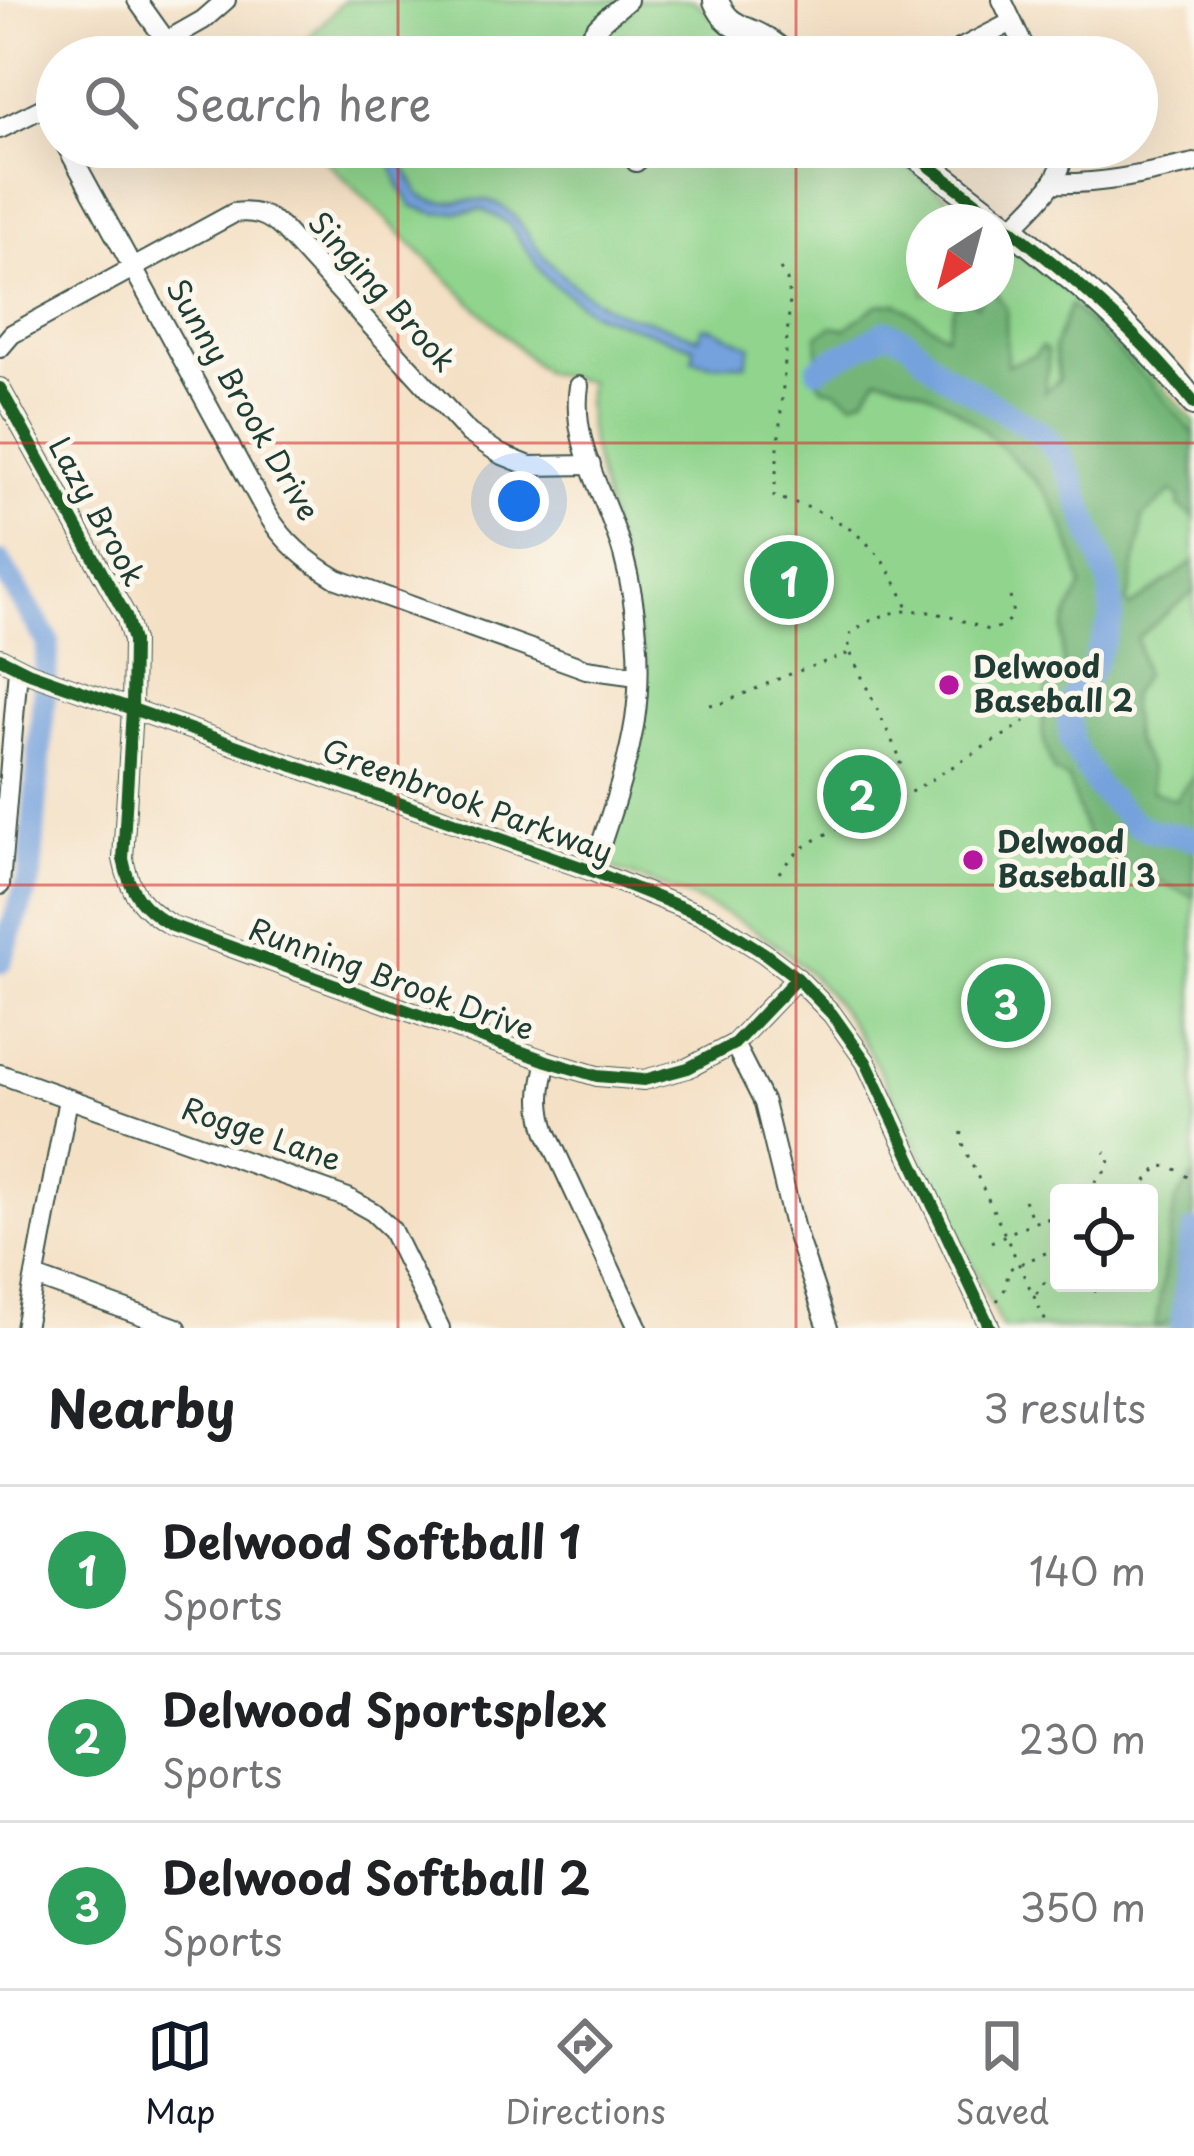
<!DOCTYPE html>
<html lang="en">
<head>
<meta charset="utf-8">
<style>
	body { margin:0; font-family:"Playpen Sans",sans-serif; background:#f6f6f6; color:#202124 }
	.controls { position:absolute; right:36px; bottom:36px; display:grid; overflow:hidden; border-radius:12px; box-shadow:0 12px 48px #0002 }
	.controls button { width:108px; height:108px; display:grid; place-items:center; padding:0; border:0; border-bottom:3px solid #e0e0e0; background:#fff; color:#202124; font:60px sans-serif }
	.compass { position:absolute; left:906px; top:204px; width:108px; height:108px; border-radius:50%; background:#fff; box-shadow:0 12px 48px #0002; rotate:216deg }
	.you { position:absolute; left:519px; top:501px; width:42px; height:42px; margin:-30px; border:9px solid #fff; border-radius:50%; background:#1a73e8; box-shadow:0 0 0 18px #1a73e833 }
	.badge { display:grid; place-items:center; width:78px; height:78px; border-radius:50%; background:#111827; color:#fff; font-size:39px; font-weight:700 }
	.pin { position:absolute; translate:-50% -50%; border:6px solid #fff; box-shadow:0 3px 12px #0006 }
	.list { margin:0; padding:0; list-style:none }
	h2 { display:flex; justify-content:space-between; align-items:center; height:156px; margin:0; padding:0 48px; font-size:51px }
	h2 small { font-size:39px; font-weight:400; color:#757577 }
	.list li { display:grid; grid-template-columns:78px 1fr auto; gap:36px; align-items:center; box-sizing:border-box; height:168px; padding:0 48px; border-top:3px solid #e0e0e0 }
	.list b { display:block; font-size:45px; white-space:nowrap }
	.list p { margin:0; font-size:39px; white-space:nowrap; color:#757577 }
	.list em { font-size:39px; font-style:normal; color:#757577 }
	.icon { flex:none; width:66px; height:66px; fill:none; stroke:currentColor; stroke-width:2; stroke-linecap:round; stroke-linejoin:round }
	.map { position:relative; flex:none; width:1194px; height:1328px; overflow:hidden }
	.search { position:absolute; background:#fff; box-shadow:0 12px 48px #0002; left:36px; right:36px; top:36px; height:132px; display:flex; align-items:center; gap:30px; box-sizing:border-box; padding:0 42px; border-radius:66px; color:#757577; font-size:45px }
	.sheet { height:660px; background:#fff }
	nav { display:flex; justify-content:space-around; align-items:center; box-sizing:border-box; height:168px; border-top:3px solid #e0e0e0; background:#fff; font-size:33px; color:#757577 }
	nav a { display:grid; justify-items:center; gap:6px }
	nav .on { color:#111827 }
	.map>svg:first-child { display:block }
	.green { fill:#90d48d; stroke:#588860; stroke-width:3; fill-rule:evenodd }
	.forest { fill:#74b678; stroke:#4a7a56; stroke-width:3 }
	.water { fill:#74a2dd; stroke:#4a7088; stroke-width:3 }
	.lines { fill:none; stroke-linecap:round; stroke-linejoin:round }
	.river { stroke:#74a2dd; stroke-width:24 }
	.minor-casing { stroke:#3f554a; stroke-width:22 }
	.major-casing { stroke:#3f554a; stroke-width:28 }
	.path { stroke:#3f554a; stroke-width:3; stroke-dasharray:3 9; stroke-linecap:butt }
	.minor { stroke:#fff; stroke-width:18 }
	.major { stroke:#fff; stroke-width:24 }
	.cycleway-casing { stroke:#fbf7ec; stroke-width:20 }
	.cycleway { stroke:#1b5e20; stroke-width:12 }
	.grid { fill:none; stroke:#d62828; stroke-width:3; stroke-opacity:0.55 }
	.poi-dot { fill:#b5179e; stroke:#fbf7ec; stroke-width:4.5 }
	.labels { text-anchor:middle; stroke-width:10; stroke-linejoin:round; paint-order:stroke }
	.street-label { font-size:30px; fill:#1f3d34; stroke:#fbf7ec }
	.poi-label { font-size:30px; font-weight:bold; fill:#1f3d34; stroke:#fbf7ec; text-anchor:start }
</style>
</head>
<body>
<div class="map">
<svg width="1194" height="1328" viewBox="0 0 1194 1328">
	<rect width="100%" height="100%" fill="#fbf7ec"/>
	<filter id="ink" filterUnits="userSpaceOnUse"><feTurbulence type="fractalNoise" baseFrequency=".00833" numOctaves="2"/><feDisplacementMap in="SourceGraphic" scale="24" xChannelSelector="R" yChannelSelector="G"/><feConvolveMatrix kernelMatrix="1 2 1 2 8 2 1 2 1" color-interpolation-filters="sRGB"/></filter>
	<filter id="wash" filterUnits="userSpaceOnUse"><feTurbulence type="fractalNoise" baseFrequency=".004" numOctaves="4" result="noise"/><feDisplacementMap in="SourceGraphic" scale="48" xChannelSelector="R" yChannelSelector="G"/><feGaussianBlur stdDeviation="2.7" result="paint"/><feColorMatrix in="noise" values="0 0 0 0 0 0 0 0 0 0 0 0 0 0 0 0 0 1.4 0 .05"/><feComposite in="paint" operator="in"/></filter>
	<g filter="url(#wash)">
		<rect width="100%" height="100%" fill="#f4e0c5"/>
		<g class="green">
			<polygon points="345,0 693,0 767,57 290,57"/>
			<path d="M 312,147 L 883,147 L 980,222 L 924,222 L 924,294 L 996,294 L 996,235 L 1081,303 L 1118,338 L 1194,422 L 1194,1318 L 1172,1328 L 1002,1328 C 977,1275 952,1222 927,1169 C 884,1077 848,989 758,932 C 713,904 663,887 614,869 L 606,863 L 605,855 L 646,663 L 591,445 L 586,403 L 589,382 L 543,372 ZM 1059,1193 L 1149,1193 L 1149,1283 L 1059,1283 Z"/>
		</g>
		<g class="forest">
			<path d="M 996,293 L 1006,308 L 1007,365 L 1034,356 L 1041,347 L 1047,350 L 1048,368 L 1044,392 L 1059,380 L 1054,348 L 1070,305 L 1151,384 L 1194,434 L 1194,517 L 1179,506 L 1180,498 L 1172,491 L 1142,518 C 1142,541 1137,550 1133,571 C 1131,584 1133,590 1126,602 L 1130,607 L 1194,562 L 1194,591 L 1137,638 L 1144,675 L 1130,696 L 1134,739 L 1150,769 L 1152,791 L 1175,800 L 1194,775 L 1194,897 L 1107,859 L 1085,831 L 1068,779 L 1054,772 C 1040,735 1040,727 1047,689 L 1065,676 C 1058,632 1062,626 1082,586 C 1074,554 1066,527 1050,499 C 1042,485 1029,475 1018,464 C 978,422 937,386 878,377 L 865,396 L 853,402 L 836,390 L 824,388 L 817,379 L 818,335 L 833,326 L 845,329 L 877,305 L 897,303 L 946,335 L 954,306 L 965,299 L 978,305 L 982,294 Z"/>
			<polygon points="1194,1175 1194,1310 1155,1328 1175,1202"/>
		</g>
		<path class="water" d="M 384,147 L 395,147 L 419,194 C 444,213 475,191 500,205 C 522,218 532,245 549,262 C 568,282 593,301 618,312 C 626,316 636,317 645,319 C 663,325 681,331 699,338 L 702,327 L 712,328 L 751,346 L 746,364 L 711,364 L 693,360 L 694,347 L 592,313 L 546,278 L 509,224 L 482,209 L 437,214 L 412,206 L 400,188 Z"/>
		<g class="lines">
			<g class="river">
				<path d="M 818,369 C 831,358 844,355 858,348 C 867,343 877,336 887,331 L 908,341 L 940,372 L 1042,434 L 1060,455 L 1071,477 L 1110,583 L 1112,618 L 1090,673 L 1078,689 L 1068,711 L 1072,744 L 1099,789 L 1135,824 L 1152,831 L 1194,838"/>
				<polyline points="0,563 48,642 30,876 0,962"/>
				<polyline points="1182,1328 1189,1250 1194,1231"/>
			</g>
		</g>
	</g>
	<g filter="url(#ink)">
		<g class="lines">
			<g class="minor-casing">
				<g id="minor">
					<polyline points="137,0 167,42"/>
					<polyline points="1002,0 1029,57"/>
					<polyline points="138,57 203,20 226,0"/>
					<path d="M 584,57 C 584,30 610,16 628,0"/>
					<polyline points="944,57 1012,22"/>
					<polyline points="0,129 57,101"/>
					<path d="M 67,147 L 266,512 C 284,543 307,561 337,579 L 586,669 L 637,676"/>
					<polyline points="628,147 636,162"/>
					<path d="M 1052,183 C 1101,185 1146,174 1194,163"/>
					<path d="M 1010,230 C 1031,208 1066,180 1063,147"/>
					<path d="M 0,348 L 12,334 L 234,213 C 254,210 268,215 283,229 L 469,433 L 500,454 L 530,466 L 591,465"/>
					<path d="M 579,386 C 570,445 608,499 623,554 C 637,606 643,666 635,720 C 627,771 608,822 592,871"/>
					<path d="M 0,388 L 126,616 L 133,641 L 132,709 L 123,859 C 130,893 141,907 170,925 L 547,1061 L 597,1076 L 644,1080 L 688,1068 L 734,1044 L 797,978"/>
					<polyline points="0,658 30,673 592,871 711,919 764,953 797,978 832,1014 866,1062 990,1328"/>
					<polyline points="0,885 18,669"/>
					<polyline points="734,1044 764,1103 795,1230 828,1328"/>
					<path d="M 547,1061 C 540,1088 538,1106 547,1133 L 638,1328"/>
					<polyline points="0,1074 348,1198 373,1212 391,1229 440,1328"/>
					<polyline points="35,1277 177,1328"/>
					<polyline points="25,1328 68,1099"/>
				</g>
			</g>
			<g class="major-casing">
				<g id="major">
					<path d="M 716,1 C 728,29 743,26 763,38 C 772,43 781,51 789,57"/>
					<path d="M 905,147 C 1005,226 1115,301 1194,403"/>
				</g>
			</g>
			<g class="path">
				<path d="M 780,269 L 787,280 L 790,300 L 774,497 C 842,514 883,543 908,609"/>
				<polyline points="851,654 902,762 872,779 888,804"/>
				<path d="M 710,705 L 723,703 L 785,676 L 850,653 L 848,637 C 855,629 862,625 872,620 C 914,601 947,615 988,630 C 1010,627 1018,612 1008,593"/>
				<path d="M 779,873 C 804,835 852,826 890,804 C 920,787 949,769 979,750 C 1003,735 1031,724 1044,697"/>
				<polyline points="962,1132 961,1138 967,1154 1046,1322"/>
				<path d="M 1090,1193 C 1092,1178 1110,1174 1110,1157 L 1105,1152"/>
				<polyline points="1148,1193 1146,1182 1159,1166 1172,1167 1194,1181"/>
				<polyline points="1149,1195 1149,1201"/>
				<polyline points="1024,1200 1033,1220"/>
				<polyline points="991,1242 1031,1223 1059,1216"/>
				<polyline points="1094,1292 1103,1283"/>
				<polyline points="1036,1294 1047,1279"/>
				<polyline points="997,1301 1005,1289 1009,1269 1059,1247"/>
			</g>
			<use href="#minor" class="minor"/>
			<use href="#major" class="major"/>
			<g class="cycleway-casing">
				<g id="cycleway">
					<path d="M 905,147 C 1005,226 1115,301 1194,403"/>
					<path d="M 0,388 L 126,616 L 133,641 L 132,709 L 123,859 C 130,893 141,907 170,925 L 547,1061 L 597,1076 L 644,1080 L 688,1068 L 734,1044 L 797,978"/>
					<polyline points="0,658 30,673 592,871 711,919 764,953 797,978 832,1014 866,1062 990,1328"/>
				</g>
			</g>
			<use href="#cycleway" class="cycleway"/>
		</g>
	</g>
	<path class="grid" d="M 398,0 L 398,57M 796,0 L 796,57M 398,147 L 398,1328M 796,147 L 796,1328M 0,443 L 1194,443M 0,885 L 1194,885"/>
	<g class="poi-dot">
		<circle cx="949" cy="685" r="12"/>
		<circle cx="973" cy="860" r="12"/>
	</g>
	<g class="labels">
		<g class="street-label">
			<text transform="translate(381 292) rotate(48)" y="10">Singing Brook</text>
			<text transform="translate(242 400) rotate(60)" y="10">Sunny Brook Drive</text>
			<text transform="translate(96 512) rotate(61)" y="10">Lazy Brook</text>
			<text transform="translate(467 802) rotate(20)" y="10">Greenbrook Parkway</text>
			<text transform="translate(391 980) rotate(20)" y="10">Running Brook Drive</text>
			<text transform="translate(261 1135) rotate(19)" y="10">Rogge Lane</text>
		</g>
		<g class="poi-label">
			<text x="973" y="678">Delwood<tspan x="973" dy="34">Baseball 2</tspan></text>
			<text x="997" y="853">Delwood<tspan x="997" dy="34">Baseball 3</tspan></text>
		</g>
	</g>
</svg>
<div class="controls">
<button><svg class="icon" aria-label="locate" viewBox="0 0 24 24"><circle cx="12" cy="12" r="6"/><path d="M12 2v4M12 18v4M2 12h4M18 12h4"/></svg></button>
</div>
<svg class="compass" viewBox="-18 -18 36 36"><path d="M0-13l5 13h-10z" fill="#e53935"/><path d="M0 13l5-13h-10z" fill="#757577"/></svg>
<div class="you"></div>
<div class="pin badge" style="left:789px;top:580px;background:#2e9e5b">1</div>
<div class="pin badge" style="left:862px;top:794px;background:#2e9e5b">2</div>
<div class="pin badge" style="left:1006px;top:1003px;background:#2e9e5b">3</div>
<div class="search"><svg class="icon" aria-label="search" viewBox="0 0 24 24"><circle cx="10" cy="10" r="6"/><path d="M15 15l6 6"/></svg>Search here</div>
</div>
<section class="sheet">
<h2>Nearby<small>3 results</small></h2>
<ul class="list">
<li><span class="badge" style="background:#2e9e5b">1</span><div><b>Delwood Softball 1</b><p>Sports</p></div><em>140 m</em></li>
<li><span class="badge" style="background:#2e9e5b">2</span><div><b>Delwood Sportsplex</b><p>Sports</p></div><em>230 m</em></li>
<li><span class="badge" style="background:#2e9e5b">3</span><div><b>Delwood Softball 2</b><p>Sports</p></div><em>350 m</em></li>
</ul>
</section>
<nav>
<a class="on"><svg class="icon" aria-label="map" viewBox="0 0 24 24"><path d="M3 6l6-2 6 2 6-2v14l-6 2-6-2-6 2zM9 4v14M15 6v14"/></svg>Map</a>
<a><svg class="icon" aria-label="directions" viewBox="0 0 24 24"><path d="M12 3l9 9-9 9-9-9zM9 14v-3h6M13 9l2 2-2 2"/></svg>Directions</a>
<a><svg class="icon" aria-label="saved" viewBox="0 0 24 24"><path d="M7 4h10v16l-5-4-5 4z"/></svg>Saved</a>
</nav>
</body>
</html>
